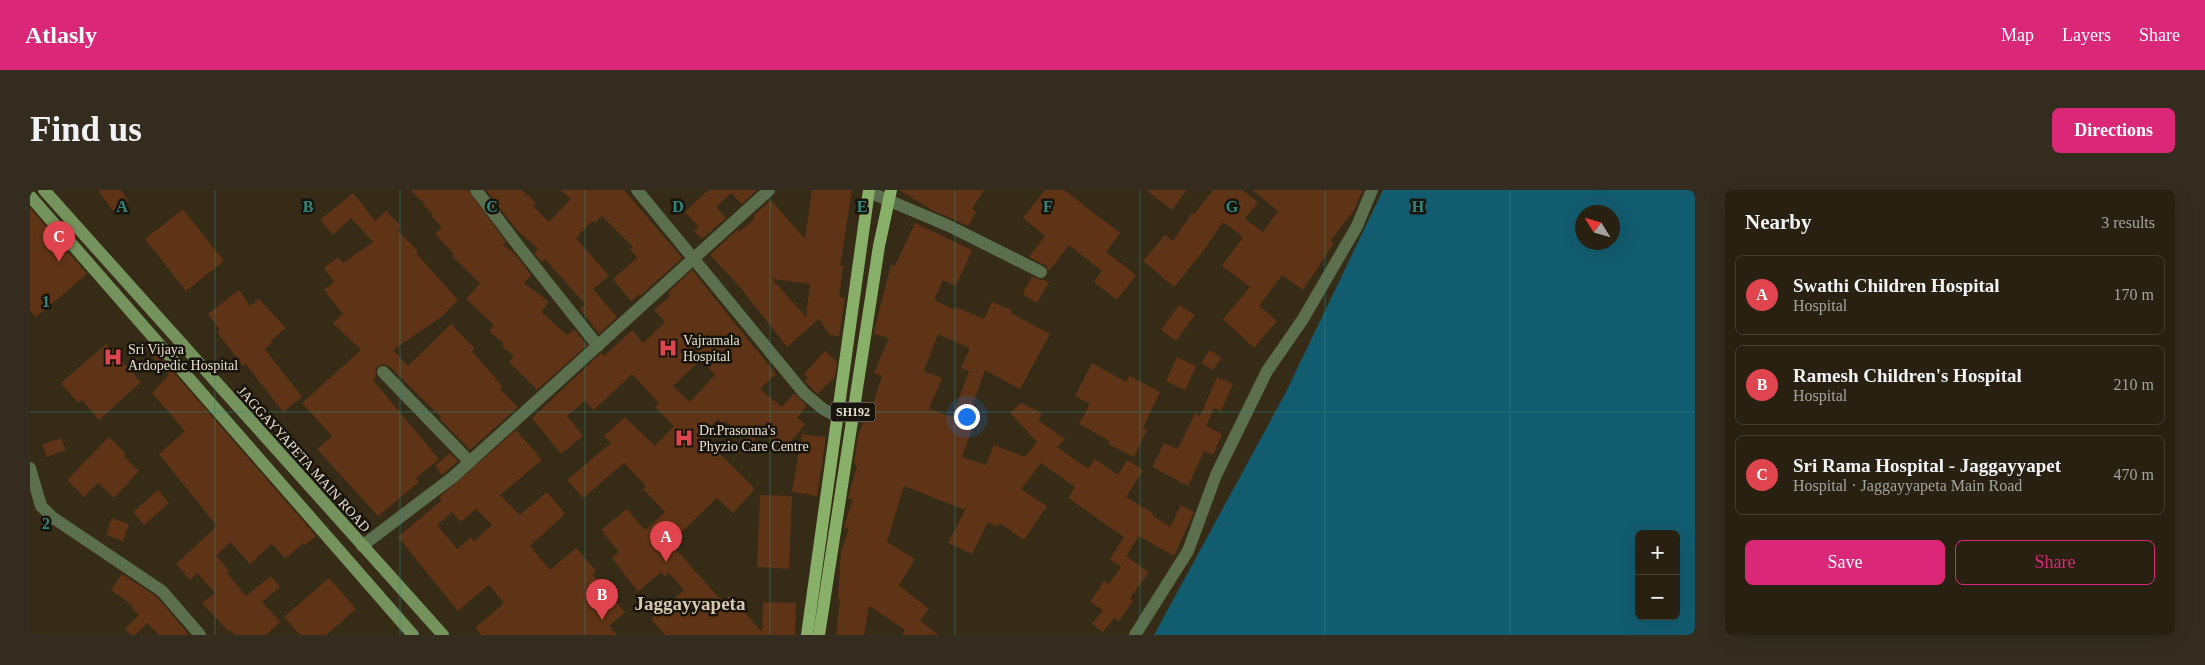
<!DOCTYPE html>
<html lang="en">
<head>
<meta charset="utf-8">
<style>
	body { margin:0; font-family:Georgia,serif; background:#342d1f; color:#f1f3f6 }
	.controls { position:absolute; right:15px; bottom:15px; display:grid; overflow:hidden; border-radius:8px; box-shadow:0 5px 20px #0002 }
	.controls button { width:45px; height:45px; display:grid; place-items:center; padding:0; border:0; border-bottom:1px solid #443e31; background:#282011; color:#f1f3f6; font:25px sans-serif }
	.compass { position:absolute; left:1545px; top:15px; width:45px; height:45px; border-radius:50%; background:#282011; box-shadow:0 5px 20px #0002; rotate:307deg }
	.you { position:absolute; left:936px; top:226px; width:18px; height:18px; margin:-12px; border:4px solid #fff; border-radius:50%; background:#1a73e8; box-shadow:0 0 0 8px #1a73e833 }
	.badge { display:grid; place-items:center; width:32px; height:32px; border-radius:50%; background:#db2777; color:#fff; font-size:16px; font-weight:700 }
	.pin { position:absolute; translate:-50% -41px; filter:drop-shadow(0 1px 2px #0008) }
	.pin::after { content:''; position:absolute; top:26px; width:18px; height:15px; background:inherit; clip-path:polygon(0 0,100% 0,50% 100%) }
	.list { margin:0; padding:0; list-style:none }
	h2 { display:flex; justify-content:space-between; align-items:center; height:65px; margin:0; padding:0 20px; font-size:21px }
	h2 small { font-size:16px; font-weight:400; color:#a5a39f }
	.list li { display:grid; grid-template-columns:32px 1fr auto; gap:15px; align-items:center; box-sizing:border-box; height:80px; margin:0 10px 10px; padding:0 10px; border:1px solid #443e31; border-radius:8px }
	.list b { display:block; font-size:19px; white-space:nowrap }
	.list p { margin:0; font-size:16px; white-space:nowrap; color:#a5a39f }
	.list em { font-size:16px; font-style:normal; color:#a5a39f }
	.actions { display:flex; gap:10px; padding:15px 20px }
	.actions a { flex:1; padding:11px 0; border:1px solid #db2777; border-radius:8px; text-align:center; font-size:18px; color:#db2777 }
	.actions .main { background:#db2777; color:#fff }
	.map { position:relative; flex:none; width:1665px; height:445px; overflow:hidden; border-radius:8px }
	header { display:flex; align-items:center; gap:30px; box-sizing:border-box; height:70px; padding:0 25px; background:#db2777; color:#fff }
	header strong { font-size:24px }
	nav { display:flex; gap:28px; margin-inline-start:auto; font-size:18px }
	.intro { display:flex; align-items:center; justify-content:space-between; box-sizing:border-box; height:120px; padding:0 30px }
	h1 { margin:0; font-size:35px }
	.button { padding:12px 22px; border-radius:8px; background:#db2777; color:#fff; font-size:18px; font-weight:700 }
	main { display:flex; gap:30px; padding:0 30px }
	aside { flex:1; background:#282011; border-radius:8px; box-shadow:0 5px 20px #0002 }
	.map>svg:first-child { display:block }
	.water { fill:#125c70; fill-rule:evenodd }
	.building { fill:#5f3416; fill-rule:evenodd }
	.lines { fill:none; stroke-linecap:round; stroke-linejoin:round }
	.minor { stroke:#5b6e4d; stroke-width:12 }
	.secondary { stroke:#75935d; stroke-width:12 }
	.primary { stroke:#89b069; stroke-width:12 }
	.grid { fill:none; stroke:#2f867d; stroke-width:1; stroke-opacity:0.55 }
	.labels { text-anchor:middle; stroke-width:5; stroke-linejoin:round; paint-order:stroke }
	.shield { fill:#19140b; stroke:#a8a196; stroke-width:1 }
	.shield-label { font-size:12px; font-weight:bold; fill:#e5ded2 }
	.poi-label { font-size:14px; fill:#e5ded2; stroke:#19140b; text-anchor:start }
	.street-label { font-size:14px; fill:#e5ded2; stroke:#19140b }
	.district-label { font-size:19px; font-weight:bold; fill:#d6c8b0; stroke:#19140b }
	.grid-label { font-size:16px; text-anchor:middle; font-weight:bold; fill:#2f867d; stroke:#19140b; stroke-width:5; stroke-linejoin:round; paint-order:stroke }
</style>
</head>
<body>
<header>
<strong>Atlasly</strong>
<nav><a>Map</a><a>Layers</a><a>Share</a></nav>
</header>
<div class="intro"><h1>Find us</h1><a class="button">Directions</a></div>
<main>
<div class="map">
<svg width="1665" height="445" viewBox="0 0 1665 445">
	<rect width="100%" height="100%" fill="#352b17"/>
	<path class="water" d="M 1353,0 L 1665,0 L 1665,445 L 1124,445 L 1255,204 ZM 1552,22 L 1582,22 L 1582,52 L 1552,52 ZM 1609,344 L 1646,344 L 1646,426 L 1609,426 Z"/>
	<g class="building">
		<polygon points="68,0 91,0 98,10 83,21"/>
		<polygon points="380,0 438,0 476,52 473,55 485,64 501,85 494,93 519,112 511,122 537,145 544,139 557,155 507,200 479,172 484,167 472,156 474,154 459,141 464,135 436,109 450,93 422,66 424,64 405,44 412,37 401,26 403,24 394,16 395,14"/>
		<polygon points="456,0 492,0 506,13 503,16 519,32 541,9 530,0 594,0 652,68 610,106 609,104 601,111 583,89 607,68 600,59 603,57 572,26 565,33 562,31 546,48 579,86 563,99 587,127 569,144 550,119 555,114 515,69 512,72 504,63 508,59 487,40"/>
		<polygon points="678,0 727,0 712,14 701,3 686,17 696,28 672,49 664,41 669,37 655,22"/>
		<path d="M 782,0 L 822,0 L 810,76 L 813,76 L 809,107 L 815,108 L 809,146 L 800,145 L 789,129 L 757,157 L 710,97 L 680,65 L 707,40 L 709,42 L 725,28 L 723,26 L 741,10 L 775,49 ZM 742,89 L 780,94 L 776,127 Z"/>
		<polygon points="869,0 954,0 942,19 946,22 938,36 902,20"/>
		<polygon points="1015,0 1034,0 1090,43 1076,62 1106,85 1087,110 1064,92 1072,81 1039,55 1019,81 1015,75 999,67 1015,46 993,28"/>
		<polygon points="1116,0 1157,0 1142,20"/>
		<polygon points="1183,0 1212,0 1228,12 1215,29 1233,42 1248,21 1222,0 1333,0 1323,22 1300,51 1304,53 1273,100 1252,85 1229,116 1247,131 1224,158 1193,129 1220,97 1192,76 1213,47 1193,32 1174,60 1144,97 1113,71 1135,45 1143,51 1162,23 1164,24"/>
		<polygon points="323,3 345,31 356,21 371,36 367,40 388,61 386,63 428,110 411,127 363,160 378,176 421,134 445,159 442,161 473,197 470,199 488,217 440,260 410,229 411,227 359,176 352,174 348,176 345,180 346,186 343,190 409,269 386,288 389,292 348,326 287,259 302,246 272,213 331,160 303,133 313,124 294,100 304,92 294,78 308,67 313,73 343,52 321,28 303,45 290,30"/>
		<polygon points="0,18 57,84 6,127 0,120"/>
		<polygon points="153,19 194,71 156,101 115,49"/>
		<path d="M 885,33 L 942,60 L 926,96 L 913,90 L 904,110 L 925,120 L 926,117 L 954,129 L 962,112 L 982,120 L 981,123 L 1020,144 L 990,199 L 955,180 L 936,233 L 943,236 L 932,267 L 956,275 L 964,255 L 995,267 L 1007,252 L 980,223 L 991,213 L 1012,223 L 1008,230 L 1035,249 L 1027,257 L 1058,279 L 1065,269 L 1088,285 L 1097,270 L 1113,280 L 1096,307 L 1123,323 L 1122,325 L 1140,337 L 1151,315 L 1164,322 L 1144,366 L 1109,346 L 1096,366 L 1119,382 L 1100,408 L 1103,411 L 1089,431 L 1084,428 L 1073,442 L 1062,434 L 1073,420 L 1060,412 L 1074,391 L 1079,394 L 1091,377 L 1080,369 L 1094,347 L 1038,308 L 1045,297 L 1011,273 L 991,299 L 1017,316 L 994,350 L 970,333 L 968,337 L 958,332 L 942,364 L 918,353 L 935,320 L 874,296 L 857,352 L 885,369 L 869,395 L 899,419 L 890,431 L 909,445 L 872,445 L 875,440 L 839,416 L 834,445 L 806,445 L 810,409 L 808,409 L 811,361 L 819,339 L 814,337 L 823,310 L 818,308 L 827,276 L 824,274 L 828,246 L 834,231 L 837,232 L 852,186 L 844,183 L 859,148 L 844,144 L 845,137 L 861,75 L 865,76 ZM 908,144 L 940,158 L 931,178 L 939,181 L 922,227 L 899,219 L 912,188 L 894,181 Z"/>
		<path d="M 662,80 L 746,184 L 730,199 L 752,217 L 764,203 L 777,216 L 767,228 L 775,234 L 755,259 L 732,241 L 722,253 L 695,231 L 693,234 L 688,229 L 672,246 L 725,299 L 703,323 L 687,308 L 640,353 L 693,412 L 700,406 L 732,442 L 733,412 L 766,413 L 765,445 L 635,445 L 621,429 L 654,400 L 639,383 L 635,386 L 631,382 L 608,402 L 582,368 L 589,362 L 571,340 L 597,319 L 615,340 L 635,322 L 613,299 L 616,296 L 594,273 L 553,308 L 537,290 L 581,253 L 574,246 L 595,227 L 625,256 L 644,236 L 625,217 L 629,213 L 602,184 L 564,220 L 555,211 L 537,226 L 553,246 L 531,264 L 502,228 L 571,163 L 574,166 L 602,140 L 613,153 L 635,132 L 624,120 L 640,106 L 638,103 ZM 671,170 L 685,185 L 660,212 L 643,196 Z"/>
		<polygon points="1002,87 1019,92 1007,113 994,105 994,101"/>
		<polygon points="209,100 220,116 229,109 256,138 240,151 242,153 235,159 272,207 253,222 216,174 213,176 187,142 190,140 178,124"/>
		<polygon points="1149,115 1165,125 1146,151 1131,140"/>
		<polygon points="118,153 286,346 275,355 273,353 255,369 242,354 220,374 200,352 186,366 200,382 197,383 216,406 241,386 250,397 232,412 250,432 236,445 205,445 200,440 198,441 172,413 185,403 167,383 160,390 146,374 187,336 129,264 155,241 122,203 139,185 114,157"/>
		<polygon points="76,154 111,192 69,230 52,210 48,213 31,193"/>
		<polygon points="1180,160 1191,168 1183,180 1171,173"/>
		<polygon points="795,161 807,172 805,187 787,204 775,191 778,188 774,184"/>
		<polygon points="1147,167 1166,176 1155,200 1136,191"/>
		<polygon points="1062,173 1096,192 1100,186 1130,202 1113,238 1117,240 1104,267 1078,254 1080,251 1049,234 1060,214 1045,206"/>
		<polygon points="1187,187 1203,194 1191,221 1184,218 1176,236 1192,244 1183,265 1174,261 1158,296 1122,277 1134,253 1148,259 1165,223 1170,226"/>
		<path d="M 486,240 L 512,270 L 470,305 L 490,325 L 517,302 L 535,324 L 500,356 L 520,380 L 546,358 L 566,381 L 562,384 L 595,422 L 579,436 L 587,445 L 451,445 L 445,438 L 474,413 L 459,395 L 428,421 L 368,347 L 412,310 L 410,307 ZM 446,319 L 462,335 L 444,351 L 441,347 L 427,359 L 407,335 L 422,322 L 431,332 Z"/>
		<polygon points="772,244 796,247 787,306 762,302"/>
		<polygon points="79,247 96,264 93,266 109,281 84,308 68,293 54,307 37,290"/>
		<polygon points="31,248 36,260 17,267 12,255"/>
		<polygon points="420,263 428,271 412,285 405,276"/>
		<polygon points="128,300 139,313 114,335 103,322"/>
		<polygon points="730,305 762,306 759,379 727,377"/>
		<polygon points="82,328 99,334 93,351 76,345"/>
		<polygon points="92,384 127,407 159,445 129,445 117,433 105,445 101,445 95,439 109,425 101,417 103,416 81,400"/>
		<polygon points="299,388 326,419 296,445 270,445 254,427"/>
	</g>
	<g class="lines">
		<g class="minor">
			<polyline points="446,0 490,58 568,156"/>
			<polyline points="607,0 774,203 793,219 808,227"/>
			<polyline points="839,2 919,36 1011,82"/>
			<polyline points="353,182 440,272"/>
			<polyline points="0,278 11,316 22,327 132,401 170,445"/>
			<polyline points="332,356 423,287 739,0"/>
			<polyline points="1105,445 1158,361 1186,285 1237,181 1273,129 1327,36 1342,0"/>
		</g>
		<g class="secondary">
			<polyline points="14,0 413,445"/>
			<polyline points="0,6 383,445"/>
		</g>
		<g class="primary">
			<polyline points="777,445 839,0"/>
			<polyline points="789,445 849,56 861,0"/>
		</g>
	</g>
	<path class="grid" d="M 185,0 L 185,445M 370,0 L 370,445M 555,0 L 555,445M 740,0 L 740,445M 925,0 L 925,445M 1110,0 L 1110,445M 1295,0 L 1295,445M 1480,0 L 1480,445M 0,222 L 1665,222"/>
	<defs>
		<g id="hospital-bare" transform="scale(1.5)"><path d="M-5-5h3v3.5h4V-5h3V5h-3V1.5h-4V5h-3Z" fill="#e0444e" stroke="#19140b" stroke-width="2.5" paint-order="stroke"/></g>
	</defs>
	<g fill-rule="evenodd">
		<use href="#hospital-bare" x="638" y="158"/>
		<use href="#hospital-bare" x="83" y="167"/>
		<use href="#hospital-bare" x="654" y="248"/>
	</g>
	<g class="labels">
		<rect class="shield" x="800.5" y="212.5" width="45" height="19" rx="4"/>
		<g class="shield-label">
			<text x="823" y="226">SH192</text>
		</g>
		<g class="poi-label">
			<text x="653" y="155">Vajramala<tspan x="653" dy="16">Hospital</tspan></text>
			<text x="98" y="164">Sri Vijaya<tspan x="98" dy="16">Ardopedic Hospital</tspan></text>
			<text x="669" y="245">Dr.Prasonna's<tspan x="669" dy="16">Phyzio Care Centre</tspan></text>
		</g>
		<g class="street-label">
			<text transform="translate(274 269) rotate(48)" y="5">JAGGAYYAPETA MAIN ROAD</text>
		</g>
		<g class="district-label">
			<text x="660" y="420">Jaggayyapeta</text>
		</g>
	</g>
	<g class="grid-label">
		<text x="92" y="22">A</text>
		<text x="278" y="22">B</text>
		<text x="462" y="22">C</text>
		<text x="648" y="22">D</text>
		<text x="832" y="22">E</text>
		<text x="1018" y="22">F</text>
		<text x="1202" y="22">G</text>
		<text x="1388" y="22">H</text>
		<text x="16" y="117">1</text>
		<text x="16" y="339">2</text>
	</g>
</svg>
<div class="controls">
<button>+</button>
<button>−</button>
</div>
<svg class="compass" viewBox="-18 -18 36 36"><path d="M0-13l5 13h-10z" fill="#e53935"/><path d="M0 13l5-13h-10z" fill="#a5a39f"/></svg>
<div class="you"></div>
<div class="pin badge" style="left:636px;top:372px;background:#e0444e">A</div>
<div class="pin badge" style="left:572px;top:430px;background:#e0444e">B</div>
<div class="pin badge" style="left:29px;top:72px;background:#e0444e">C</div>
</div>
<aside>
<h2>Nearby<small>3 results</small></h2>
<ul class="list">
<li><span class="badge" style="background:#e0444e">A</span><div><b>Swathi Children Hospital</b><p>Hospital</p></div><em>170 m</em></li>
<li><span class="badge" style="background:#e0444e">B</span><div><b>Ramesh Children's Hospital</b><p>Hospital</p></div><em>210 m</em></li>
<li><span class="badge" style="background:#e0444e">C</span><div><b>Sri Rama Hospital - Jaggayyapet</b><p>Hospital · Jaggayyapeta Main Road</p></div><em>470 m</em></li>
</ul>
<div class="actions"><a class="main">Save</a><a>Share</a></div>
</aside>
</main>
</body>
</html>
